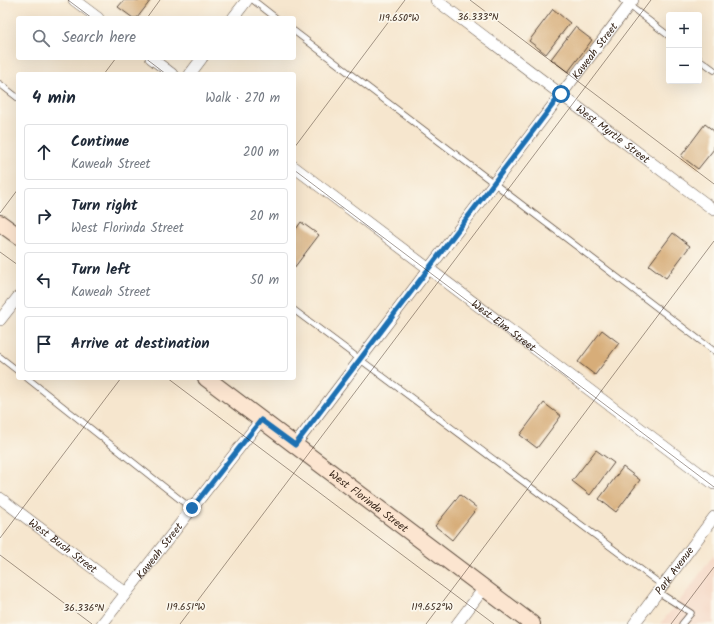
<!DOCTYPE html>
<html lang="en">
<head>
<meta charset="utf-8">
<style>
	body { margin:0; font-family:Kalam,sans-serif; background:#f2f2f3; color:#1f2937 }
	.controls { position:absolute; right:12px; top:12px; display:grid; overflow:hidden; border-radius:4px; box-shadow:0 4px 16px #0002 }
	.controls button { width:36px; height:36px; display:grid; place-items:center; padding:0; border:0; border-bottom:1px solid #e0e1e3; background:#fff; color:#1f2937; font:20px sans-serif }
	.stop { position:absolute; width:12px; height:12px; margin:-9px; border:3px solid #1f6fb2; border-radius:50%; background:#fff }
	.stop.end { background:#1f6fb2; border-color:#fff; box-shadow:0 1px 4px #0008 }
	.list { margin:0; padding:0; list-style:none }
	h2 { display:flex; justify-content:space-between; align-items:center; height:52px; margin:0; padding:0 16px; font-size:17px }
	h2 small { font-size:13px; font-weight:400; color:#747a83 }
	.list li { display:grid; grid-template-columns:26px 1fr auto; gap:12px; align-items:center; box-sizing:border-box; height:56px; margin:0 8px 8px; padding:0 8px; border:1px solid #e0e1e3; border-radius:4px }
	.list b { display:block; font-size:15px; white-space:nowrap }
	.list p { margin:0; font-size:13px; white-space:nowrap; color:#747a83 }
	.list em { font-size:13px; font-style:normal; color:#747a83 }
	.icon { flex:none; width:22px; height:22px; fill:none; stroke:currentColor; stroke-width:2; stroke-linecap:round; stroke-linejoin:round }
	.map { position:relative; flex:none; width:714px; height:624px; overflow:hidden }
	.search { position:absolute; background:#fff; box-shadow:0 4px 16px #0002; left:16px; top:16px; width:280px; height:44px; display:flex; align-items:center; gap:10px; box-sizing:border-box; padding:0 14px; border-radius:4px; color:#747a83; font-size:15px }
	.panel { position:absolute; background:#fff; box-shadow:0 4px 16px #0002; left:16px; top:72px; width:280px; height:308px; border-radius:4px }
	.map>svg:first-child { display:block }
	.built { fill:#f4d3c0 }
	.building { fill:#d7ad79 }
	.lines { fill:none; stroke-linecap:round; stroke-linejoin:round }
	.lane-casing { stroke:#574638; stroke-width:7 }
	.street-casing { stroke:#574638; stroke-width:12 }
	.secondary-casing { stroke:#574638; stroke-width:18 }
	.lane { stroke:#fff; stroke-width:5.5 }
	.street { stroke:#fff; stroke-width:11 }
	.secondary { stroke:#fce5d0; stroke-width:16 }
	.route { stroke:#1f6fb2; stroke-width:5 }
	.ticks { fill:none; stroke:#3b2a1e; stroke-width:1; stroke-opacity:0.45 }
	.labels { text-anchor:middle; stroke-width:3.5; stroke-linejoin:round; paint-order:stroke }
	.street-label { font-size:11px; fill:#3b2a1e; stroke:#fbf7ec }
	.ticks-label { font-size:10px; text-anchor:middle; fill:#3b2a1e; stroke:#fbf7ec; stroke-width:3.5; stroke-linejoin:round; paint-order:stroke }
</style>
</head>
<body>
<div class="map">
<svg width="714" height="624" viewBox="0 0 714 624">
	<rect width="100%" height="100%" fill="#fbf7ec"/>
	<filter id="ink" filterUnits="userSpaceOnUse"><feTurbulence type="fractalNoise" baseFrequency=".025" numOctaves="2"/><feDisplacementMap in="SourceGraphic" scale="8" xChannelSelector="R" yChannelSelector="G"/><feConvolveMatrix kernelMatrix="1 2 1 2 8 2 1 2 1" color-interpolation-filters="sRGB"/></filter>
	<filter id="wash" filterUnits="userSpaceOnUse"><feTurbulence type="fractalNoise" baseFrequency=".012" numOctaves="4" result="noise"/><feDisplacementMap in="SourceGraphic" scale="16" xChannelSelector="R" yChannelSelector="G"/><feGaussianBlur stdDeviation="0.9" result="paint"/><feColorMatrix in="noise" values="0 0 0 0 0 0 0 0 0 0 0 0 0 0 0 0 0 1.4 0 .05"/><feComposite in="paint" operator="in"/></filter>
	<g filter="url(#wash)">
		<rect width="100%" height="100%" fill="#f6e6ce"/>
		<polygon class="built" points="714,554 714,624 660,624 687,592"/>
		<g id="blocks">
			<g class="building">
				<polygon points="124,0 151,0 137,18 133,18 118,7"/>
				<polygon points="553,9 570,23 546,54 529,41"/>
				<polygon points="575,27 592,40 568,72 551,59"/>
				<polygon points="705,124 714,131 714,149 698,169 681,156"/>
				<polygon points="301,222 319,235 294,268 294,232"/>
				<polygon points="673,233 690,246 666,278 649,265"/>
				<polygon points="602,330 619,343 595,375 578,362"/>
				<polygon points="544,403 561,416 537,448 520,435"/>
				<polygon points="596,450 614,463 590,495 572,481"/>
				<polygon points="623,467 640,480 616,512 599,499"/>
				<polygon points="460,495 477,508 452,540 435,526"/>
			</g>
		</g>
	</g>
	<g filter="url(#ink)">
		<use href="#blocks" fill-opacity="0" stroke="#574638" stroke-width="1"/>
		<g class="lines">
			<g class="lane-casing">
				<g id="lane">
					<polyline points="253,0 276,18"/>
					<polyline points="622,0 669,36"/>
					<polyline points="294,31 714,351"/>
					<polyline points="699,59 714,70"/>
					<polyline points="0,84 18,98"/>
					<polyline points="294,310 663,586"/>
					<polyline points="0,357 18,371"/>
					<polyline points="27,378 192,509"/>
					<polyline points="658,592 691,613 682,624"/>
				</g>
			</g>
			<g class="street-casing">
				<g id="street">
					<polyline points="74,0 98,18"/>
					<path id="s1" d="M 436,0 L 714,210"/>
					<polyline points="233,18 247,0"/>
					<polyline points="151,58 172,74"/>
					<polyline points="190,74 202,58"/>
					<path id="s2" d="M 294,167 L 714,484"/>
					<polyline points="0,320 18,297"/>
					<path id="s3" d="M 295,445 L 633,0"/>
					<path id="s4" d="M 0,498 L 126,593"/>
					<path id="s5" d="M 102,624 L 261,420"/>
					<polyline points="457,624 484,588"/>
					<path id="s6" d="M 634,624 L 714,517"/>
				</g>
			</g>
			<g class="secondary-casing">
				<g id="secondary">
					<polyline points="0,223 18,236"/>
					<path id="s7" d="M 206,378 L 532,624"/>
				</g>
			</g>
			<use href="#lane" class="lane"/>
			<use href="#street" class="street"/>
			<use href="#secondary" class="secondary"/>
		</g>
	</g>
	<g class="lines" filter="url(#ink)">
		<polyline class="route" points="192,508 261,420 295,445 561,94"/>
	</g>
	<path class="ticks" d="M 68,0 L 92,18M 470,0 L 714,184M 147,18 L 160,0M 145,58 L 166,74M 104,74 L 116,58M 294,148 L 405,0M 294,170 L 714,487M 0,213 L 18,189M 0,252 L 18,265M 167,378 L 494,624M 0,538 L 121,378M 0,555 L 92,624M 180,624 L 651,0M 426,624 L 714,241M 671,624 L 714,567"/>
	<g class="labels">
		<g class="street-label">
			<text dy="4" stroke="none"><textPath href="#s3" startOffset="495">Kaweah Street</textPath></text>
			<text dy="4" stroke="none"><textPath href="#s1" startOffset="222">West Myrtle Street</textPath></text>
			<text dy="4" stroke="none"><textPath href="#s2" startOffset="263">West Elm Street</textPath></text>
			<text dy="4" stroke="none"><textPath href="#s7" startOffset="204">West Florinda Street</textPath></text>
			<text dy="4" stroke="none"><textPath href="#s4" startOffset="79">West Bush Street</textPath></text>
			<text dy="4" stroke="none"><textPath href="#s5" startOffset="93">Kaweah Street</textPath></text>
			<text dy="4" stroke="none"><textPath href="#s6" startOffset="67">Park Avenue</textPath></text>
		</g>
	</g>
	<g class="ticks-label">
		<text x="478" y="20">36.333°N</text>
		<text x="399" y="21">119.650°W</text>
		<text x="186" y="610">119.651°W</text>
		<text x="432" y="610">119.652°W</text>
		<text x="84" y="611">36.336°N</text>
	</g>
</svg>
<div class="controls">
<button>+</button>
<button>−</button>
</div>
<div class="stop" style="left:561px;top:94px"></div>
<div class="stop end" style="left:192px;top:508px"></div>
<div class="search"><svg class="icon" aria-label="search" viewBox="0 0 24 24"><circle cx="10" cy="10" r="6"/><path d="M15 15l6 6"/></svg>Search here</div>
<section class="panel">
<h2>4 min<small>Walk · 270 m</small></h2>
<ul class="list">
<li><svg class="icon" aria-label="ahead" viewBox="0 0 24 24"><path d="M12 20V5M6 11l6-6 6 6"/></svg><div><b>Continue</b><p>Kaweah Street</p></div><em>200 m</em></li>
<li><svg class="icon" aria-label="right" viewBox="0 0 24 24"><path d="M7 20v-9h11M14 6l5 5-5 5"/></svg><div><b>Turn right</b><p>West Florinda Street</p></div><em>20 m</em></li>
<li><svg class="icon" aria-label="left" viewBox="0 0 24 24"><path d="M17 20v-9H6M10 6l-5 5 5 5"/></svg><div><b>Turn left</b><p>Kaweah Street</p></div><em>50 m</em></li>
<li><svg class="icon" aria-label="arrive" viewBox="0 0 24 24"><path d="M6 21V4h12l-3 4 3 4H6"/></svg><div><b>Arrive at destination</b></div></li>
</ul>
</section>
</div>
</body>
</html>
